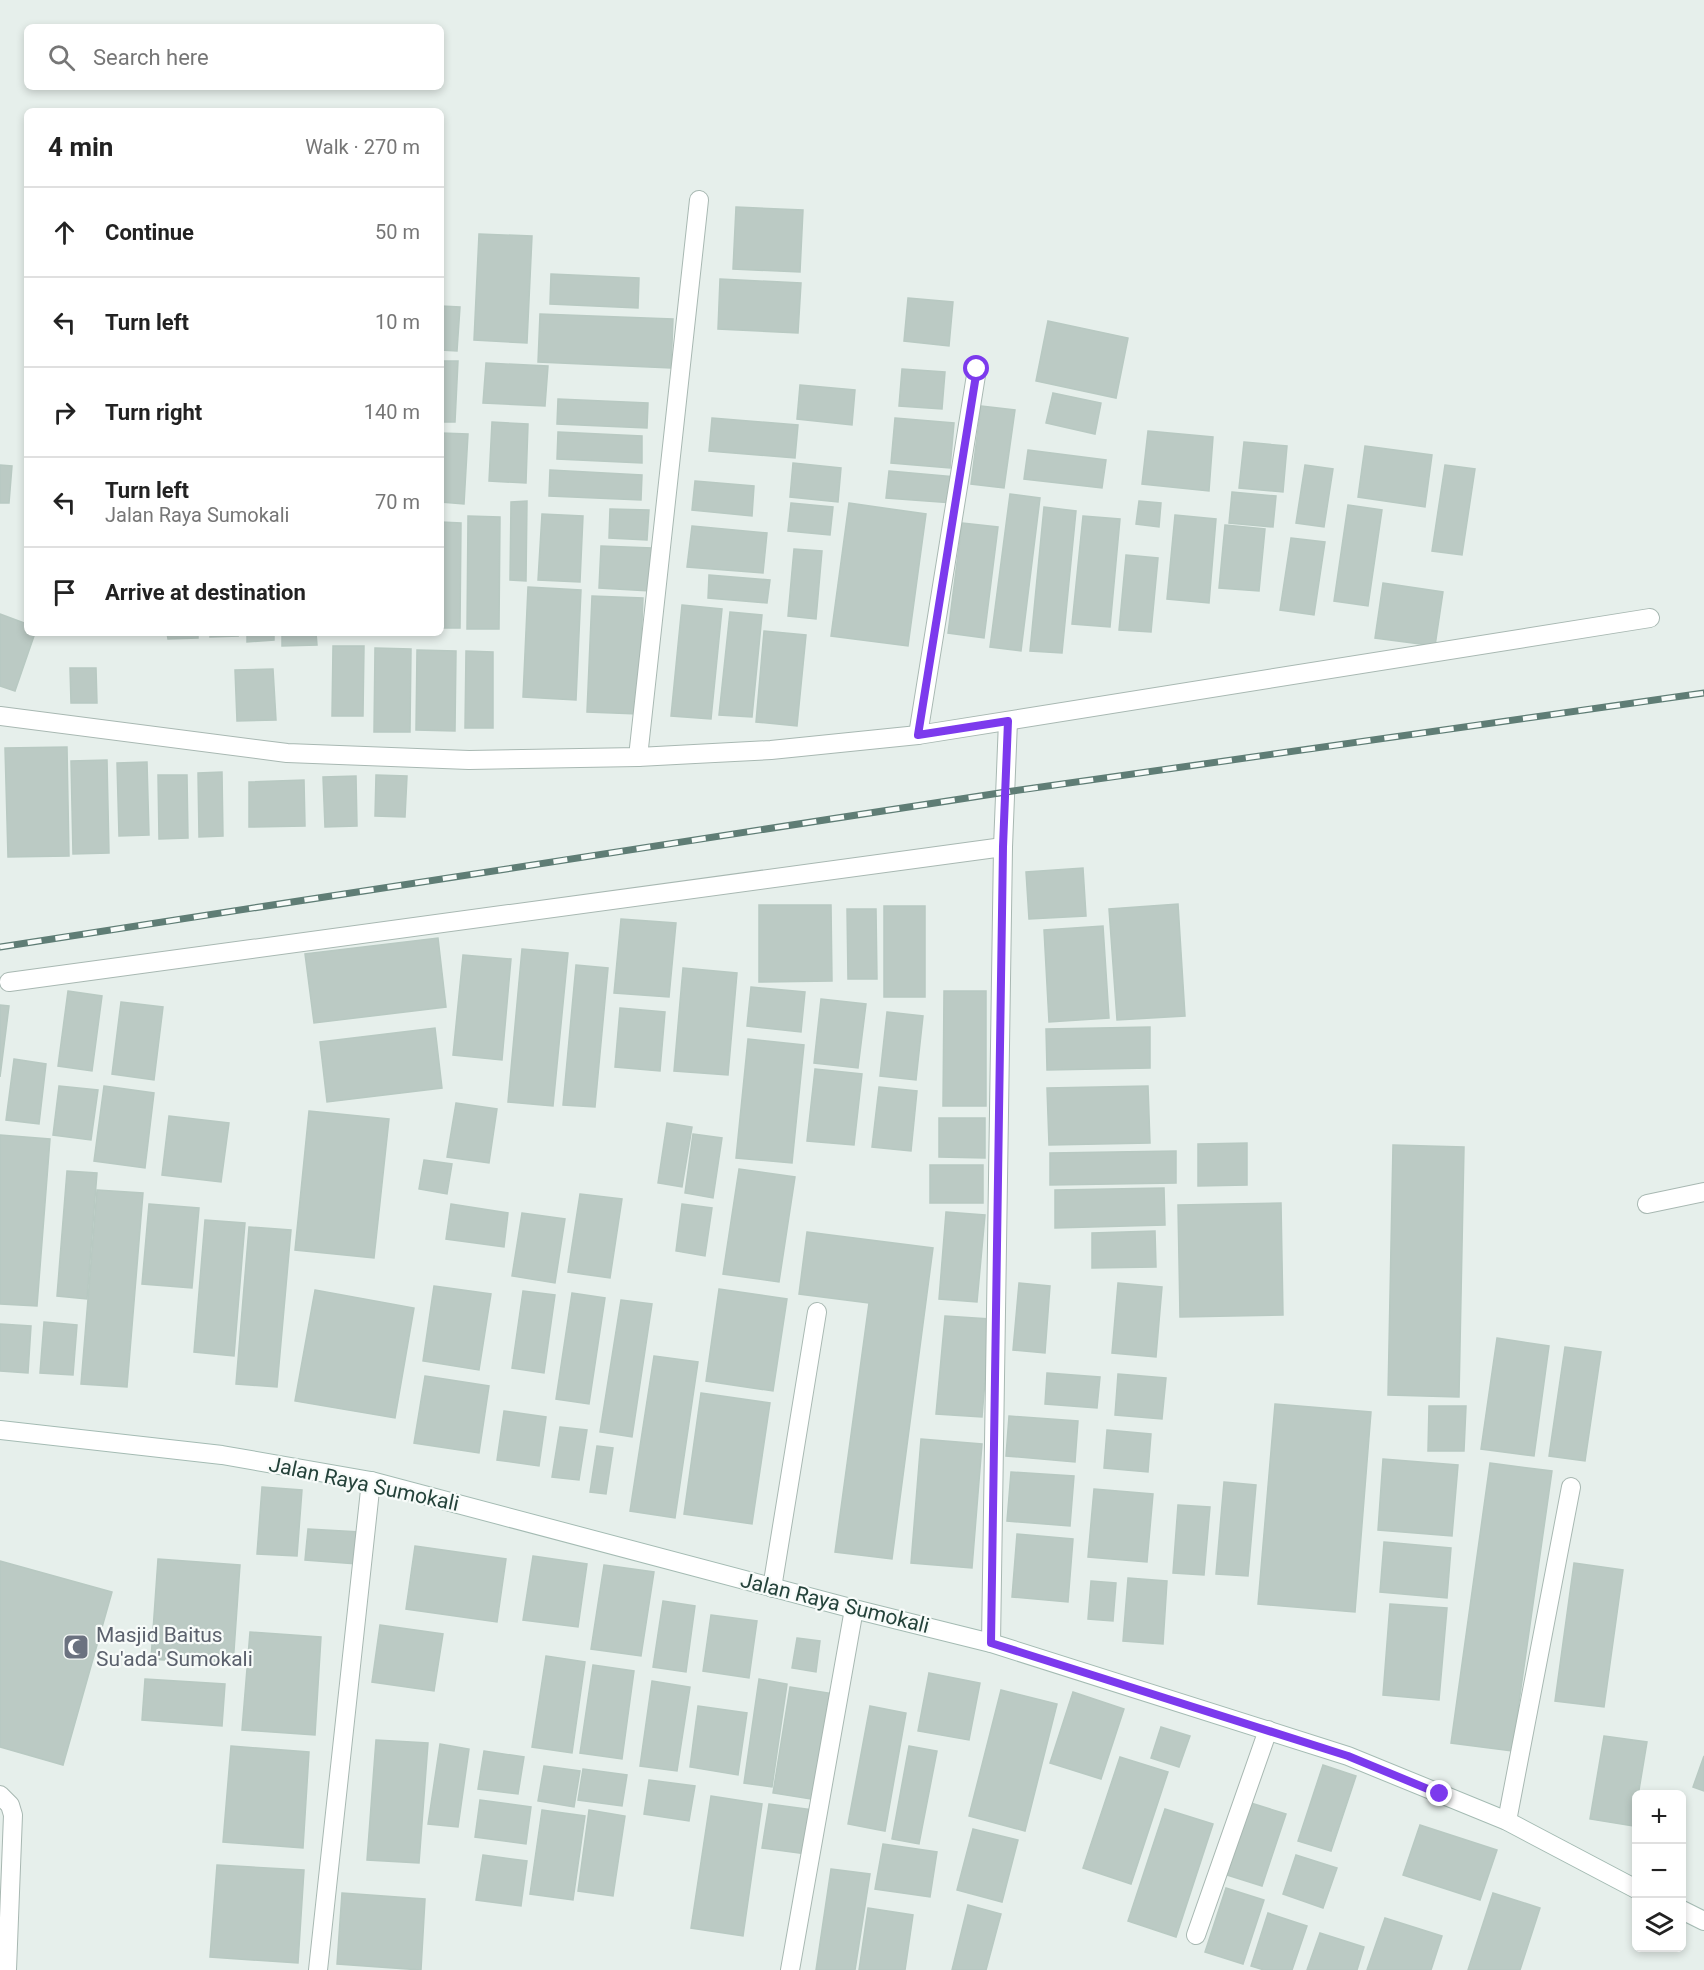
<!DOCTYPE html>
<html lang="en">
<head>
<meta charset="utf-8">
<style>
	body { margin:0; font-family:Roboto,sans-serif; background:#f2f2f2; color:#222 }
	.controls { position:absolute; right:18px; bottom:18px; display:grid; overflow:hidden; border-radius:9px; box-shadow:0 3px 9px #0003 }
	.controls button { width:54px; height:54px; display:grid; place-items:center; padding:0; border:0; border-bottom:2px solid #e0e0e0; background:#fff; color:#222; font:30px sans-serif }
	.stop { position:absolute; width:18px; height:18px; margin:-14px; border:4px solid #7c3aed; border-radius:50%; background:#fff }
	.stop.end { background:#7c3aed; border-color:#fff; box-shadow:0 2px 6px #0008 }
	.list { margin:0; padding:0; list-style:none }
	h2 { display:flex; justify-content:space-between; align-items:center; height:78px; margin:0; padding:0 24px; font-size:26px }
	h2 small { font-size:20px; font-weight:400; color:#767676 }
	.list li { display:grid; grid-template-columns:39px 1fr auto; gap:18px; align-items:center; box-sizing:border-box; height:90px; padding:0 24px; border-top:2px solid #e0e0e0 }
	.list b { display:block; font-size:22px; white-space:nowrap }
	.list p { margin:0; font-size:20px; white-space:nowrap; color:#767676 }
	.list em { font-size:20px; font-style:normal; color:#767676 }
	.icon { flex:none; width:33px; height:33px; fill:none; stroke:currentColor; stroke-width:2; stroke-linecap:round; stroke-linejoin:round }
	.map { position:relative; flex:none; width:1704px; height:1970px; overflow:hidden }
	.search { position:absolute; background:#fff; box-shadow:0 3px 9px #0003; left:24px; top:24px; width:420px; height:66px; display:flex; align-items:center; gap:15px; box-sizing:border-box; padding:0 21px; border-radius:9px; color:#767676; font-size:22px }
	.panel { position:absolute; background:#fff; box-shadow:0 3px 9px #0003; left:24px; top:108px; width:420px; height:528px; border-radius:9px }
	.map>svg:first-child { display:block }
	.building { fill:#bbcac4; stroke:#b8c9c2; stroke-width:1.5 }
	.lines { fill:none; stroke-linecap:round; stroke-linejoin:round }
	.lane-casing { stroke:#a8b8b2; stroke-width:20 }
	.street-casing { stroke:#a8b8b2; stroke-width:20 }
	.secondary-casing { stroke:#a4bbb3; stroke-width:20 }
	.lane { stroke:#fff; stroke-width:18 }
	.street { stroke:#fff; stroke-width:18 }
	.secondary { stroke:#fff; stroke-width:18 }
	.rail-casing { stroke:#5f7d75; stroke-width:7 }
	.rail { stroke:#f7fbf9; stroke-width:4.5; stroke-dasharray:14; stroke-linecap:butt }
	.route { stroke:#7c3aed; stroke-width:8 }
	.labels { text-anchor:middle; stroke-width:4.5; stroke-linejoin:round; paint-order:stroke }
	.street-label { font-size:21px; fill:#24423a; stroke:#f7fbf9 }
	.worship-label { font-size:21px; fill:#5b616d; stroke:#f7fbf9; text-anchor:start }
</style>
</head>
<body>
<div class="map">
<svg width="1704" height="1970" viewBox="0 0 1704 1970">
	<rect width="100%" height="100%" fill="#e6efeb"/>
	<g class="building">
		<polygon points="736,207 803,210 800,272 733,269"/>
		<polygon points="479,234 532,236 527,343 474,340"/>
		<polygon points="551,274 639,278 638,308 550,304"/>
		<polygon points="720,279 801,283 798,333 718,329"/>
		<polygon points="908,298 953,302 949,346 904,341"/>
		<polygon points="441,306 460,307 457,351 441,350"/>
		<polygon points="540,314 673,319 671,368 538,362"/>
		<polygon points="1048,321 1128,338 1116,398 1036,381"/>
		<polygon points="441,361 458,361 455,422 441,422"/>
		<polygon points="486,363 548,366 545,406 483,403"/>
		<polygon points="902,369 945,372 942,409 899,406"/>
		<polygon points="800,385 855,390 852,425 797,419"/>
		<polygon points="1053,393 1101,403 1095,434 1046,423"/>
		<polygon points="558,399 648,403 647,428 557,424"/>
		<polygon points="981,406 1015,410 1004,488 971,484"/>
		<polygon points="712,418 798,425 795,458 709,451"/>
		<polygon points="895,418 954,423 950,468 891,463"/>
		<polygon points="492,422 528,424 526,483 489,481"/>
		<polygon points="1148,431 1213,437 1209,491 1142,484"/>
		<polygon points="558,432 642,436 642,463 557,459"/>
		<polygon points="441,433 468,434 464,504 441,502"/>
		<polygon points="1244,442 1287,446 1283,492 1239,488"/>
		<polygon points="1365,446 1432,455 1425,507 1358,497"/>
		<polygon points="1028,450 1106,460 1102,488 1024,479"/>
		<polygon points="793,463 841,468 838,502 790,497"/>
		<polygon points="0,465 12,466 9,503 0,503"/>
		<polygon points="1305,465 1333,469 1324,527 1296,523"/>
		<polygon points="1445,465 1475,469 1462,555 1432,551"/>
		<polygon points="550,470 642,475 641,500 549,496"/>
		<polygon points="889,471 956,477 953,503 886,498"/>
		<polygon points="695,481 754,486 752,516 692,510"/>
		<polygon points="1232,492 1276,496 1273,527 1229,523"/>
		<polygon points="1010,494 1040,498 1021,651 990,647"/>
		<polygon points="527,501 526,581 510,580 511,502"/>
		<polygon points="1139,501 1161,503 1159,527 1136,524"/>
		<polygon points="791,503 833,507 830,535 788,531"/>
		<polygon points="849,503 926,514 908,646 831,636"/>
		<polygon points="1348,505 1382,510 1368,606 1334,601"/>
		<polygon points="1044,507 1076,511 1062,653 1030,651"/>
		<polygon points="610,509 649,510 647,540 609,538"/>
		<polygon points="542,514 583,516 580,582 538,580"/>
		<polygon points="1175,515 1216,519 1209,603 1167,599"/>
		<polygon points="468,516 500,517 499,629 467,629"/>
		<polygon points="1083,516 1120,519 1110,627 1072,624"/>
		<polygon points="441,522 461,523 460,628 441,628"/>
		<polygon points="962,523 998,527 984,638 948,633"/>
		<polygon points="1225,525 1265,529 1259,591 1219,588"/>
		<polygon points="692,526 767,533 763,573 687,567"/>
		<polygon points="1291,538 1325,542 1314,615 1280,610"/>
		<polygon points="601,546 652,548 650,591 599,588"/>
		<polygon points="794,549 822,551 816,619 788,616"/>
		<polygon points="1126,555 1158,558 1151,632 1119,630"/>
		<polygon points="709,575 770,580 767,603 708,598"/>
		<polygon points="1383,583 1443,592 1435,646 1375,638"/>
		<polygon points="528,587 581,590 576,700 523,697"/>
		<polygon points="592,596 643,598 638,714 587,712"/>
		<polygon points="682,605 722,609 711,719 671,716"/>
		<polygon points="730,612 762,615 752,717 719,715"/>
		<polygon points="0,614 27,624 27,633 35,633 15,691 0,686"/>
		<polygon points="764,631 806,635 797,726 756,722"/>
		<polygon points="123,633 158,633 158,634 123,635"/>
		<polygon points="167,633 198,633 198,638 168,639"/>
		<polygon points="210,633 237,633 238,636 210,637"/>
		<polygon points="247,633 274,633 274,640 247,642"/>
		<polygon points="282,633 316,633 317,645 282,646"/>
		<polygon points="333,646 364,646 363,716 332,716"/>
		<polygon points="375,648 411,649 410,732 374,732"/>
		<polygon points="417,650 456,651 455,731 416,730"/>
		<polygon points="466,651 493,652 493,728 465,728"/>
		<polygon points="70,668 96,668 97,703 71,703"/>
		<polygon points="273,669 276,720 237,721 235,670"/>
		<polygon points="67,747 69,856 8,857 5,748"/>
		<polygon points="107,760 109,853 73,854 71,761"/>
		<polygon points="147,762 149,835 119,836 117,763"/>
		<polygon points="222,772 223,836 199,837 198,773"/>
		<polygon points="158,775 187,775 188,838 159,839"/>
		<polygon points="376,775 407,776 405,817 375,816"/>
		<polygon points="356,776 357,826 325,827 323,777"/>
		<polygon points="304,780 305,826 249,827 249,782"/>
		<polygon points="1083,868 1086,916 1029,919 1026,872"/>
		<polygon points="1178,904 1185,1016 1117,1020 1109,909"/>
		<polygon points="759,905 831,905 832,981 759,982"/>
		<rect x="884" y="906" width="41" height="91"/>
		<polygon points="847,909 876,909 877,979 848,979"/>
		<polygon points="621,919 676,923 669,997 614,993"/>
		<polygon points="1103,926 1109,1018 1049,1022 1044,930"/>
		<polygon points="438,938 446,1007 314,1023 305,954"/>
		<polygon points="522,949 568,953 553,1106 508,1102"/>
		<polygon points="463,955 511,959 502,1060 453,1055"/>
		<polygon points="576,965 608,968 595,1107 563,1105"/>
		<polygon points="683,968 737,973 728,1075 674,1071"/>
		<polygon points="751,987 805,992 801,1032 747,1026"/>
		<polygon points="68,991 102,996 92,1071 58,1066"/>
		<polygon points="944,991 986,991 986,1106 943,1106"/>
		<polygon points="821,999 866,1004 858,1068 814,1063"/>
		<polygon points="121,1002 163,1007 154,1080 112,1074"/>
		<polygon points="0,1005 9,1006 0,1077"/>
		<polygon points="620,1008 665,1012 660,1071 615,1067"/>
		<polygon points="887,1012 923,1016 916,1080 880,1076"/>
		<polygon points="1150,1027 1150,1068 1047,1070 1046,1029"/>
		<polygon points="435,1028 442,1088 327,1102 320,1042"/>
		<polygon points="748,1039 804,1045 792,1163 736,1158"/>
		<polygon points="14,1059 46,1064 39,1124 6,1120"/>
		<polygon points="815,1069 862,1074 854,1145 807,1141"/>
		<polygon points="59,1086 98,1090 91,1140 53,1135"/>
		<polygon points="104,1086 154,1093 145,1168 94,1161"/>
		<polygon points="1148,1086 1150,1143 1049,1145 1047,1088"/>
		<polygon points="879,1087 917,1091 911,1151 872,1147"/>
		<polygon points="456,1103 497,1109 489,1163 447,1157"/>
		<polygon points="309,1111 389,1119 374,1258 295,1250"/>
		<polygon points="169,1116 229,1123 221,1182 162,1175"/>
		<polygon points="939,1118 985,1118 985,1158 939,1157"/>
		<polygon points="667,1123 692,1127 682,1187 658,1183"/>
		<polygon points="693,1134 722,1138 713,1198 685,1193"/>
		<polygon points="0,1135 50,1139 37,1306 0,1304"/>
		<polygon points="1247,1143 1247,1185 1198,1186 1198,1144"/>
		<polygon points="1393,1145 1464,1147 1459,1397 1388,1395"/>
		<polygon points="1176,1151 1176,1183 1050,1185 1050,1153"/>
		<polygon points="424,1160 452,1164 447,1194 419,1189"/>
		<rect x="930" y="1165" width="53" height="38"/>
		<polygon points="739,1169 795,1177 779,1282 723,1274"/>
		<polygon points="67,1171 97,1173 87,1299 57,1296"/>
		<polygon points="1164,1188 1165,1225 1055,1228 1055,1190"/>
		<polygon points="97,1190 143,1193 127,1387 81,1384"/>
		<polygon points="580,1194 622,1199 610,1278 568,1272"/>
		<polygon points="1281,1203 1283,1315 1180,1317 1178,1205"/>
		<polygon points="149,1204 199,1208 192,1288 142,1284"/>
		<polygon points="451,1204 508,1213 504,1247 446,1239"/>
		<polygon points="682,1204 712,1208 705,1256 676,1251"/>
		<polygon points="946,1212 985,1215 977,1302 939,1299"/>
		<polygon points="522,1213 565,1219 555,1283 512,1276"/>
		<polygon points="205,1220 245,1223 234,1356 194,1352"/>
		<polygon points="249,1227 291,1230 277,1387 236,1384"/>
		<polygon points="1155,1231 1156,1267 1092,1268 1092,1233"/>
		<polygon points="807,1232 933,1248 892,1559 835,1552 869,1303 799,1294"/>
		<polygon points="1019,1283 1050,1286 1045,1353 1013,1350"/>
		<polygon points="1118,1283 1162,1287 1156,1357 1112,1353"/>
		<polygon points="434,1286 491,1294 479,1370 423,1361"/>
		<polygon points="719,1289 787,1299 773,1391 706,1381"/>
		<polygon points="315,1290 414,1308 395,1418 295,1401"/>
		<polygon points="523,1291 555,1295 544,1373 512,1368"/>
		<polygon points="572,1293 605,1298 589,1404 556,1399"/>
		<polygon points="621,1300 652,1304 632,1437 600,1432"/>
		<polygon points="945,1316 990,1319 982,1417 936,1414"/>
		<polygon points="44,1322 77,1325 73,1375 40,1373"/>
		<polygon points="0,1324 31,1326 28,1373 0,1371"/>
		<polygon points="1497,1338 1549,1346 1534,1456 1481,1449"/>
		<polygon points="1565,1347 1601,1352 1585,1461 1549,1456"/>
		<polygon points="654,1356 698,1362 675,1518 630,1511"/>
		<polygon points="1047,1373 1100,1377 1097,1408 1045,1404"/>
		<polygon points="1118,1374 1166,1378 1162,1419 1115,1415"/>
		<polygon points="425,1376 489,1386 479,1453 414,1443"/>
		<polygon points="701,1393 770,1403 752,1524 684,1514"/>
		<polygon points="1275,1404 1371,1412 1355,1612 1258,1604"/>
		<polygon points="1429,1406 1466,1406 1464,1451 1428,1451"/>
		<polygon points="504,1411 546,1417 539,1466 497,1460"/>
		<polygon points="1009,1416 1078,1421 1075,1462 1006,1456"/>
		<polygon points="560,1427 587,1430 579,1480 552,1477"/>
		<polygon points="1107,1430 1151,1434 1148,1472 1104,1468"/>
		<polygon points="921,1439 982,1444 972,1568 911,1563"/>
		<polygon points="597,1446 613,1448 606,1494 590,1492"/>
		<polygon points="1383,1459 1458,1465 1452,1536 1378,1530"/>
		<polygon points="1490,1463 1552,1471 1512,1751 1451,1743"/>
		<polygon points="1011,1472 1074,1476 1070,1526 1007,1521"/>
		<polygon points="1224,1482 1256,1485 1248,1576 1216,1574"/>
		<polygon points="262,1487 302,1490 297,1556 257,1554"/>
		<polygon points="1094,1489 1153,1494 1147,1562 1088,1557"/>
		<polygon points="1178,1505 1210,1507 1204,1575 1173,1573"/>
		<polygon points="308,1529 360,1532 357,1564 305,1560"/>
		<polygon points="1017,1534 1073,1539 1068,1602 1012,1597"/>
		<polygon points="1384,1542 1451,1548 1447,1598 1380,1592"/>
		<polygon points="415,1546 506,1559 497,1622 406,1609"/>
		<polygon points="533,1556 587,1564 578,1627 523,1620"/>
		<polygon points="158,1559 240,1565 233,1665 151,1659"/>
		<polygon points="0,1561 112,1592 63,1765 0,1747"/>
		<polygon points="1574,1563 1623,1570 1604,1707 1555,1701"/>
		<polygon points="604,1565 654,1572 641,1656 591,1649"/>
		<polygon points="1128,1578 1167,1581 1163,1644 1123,1641"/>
		<polygon points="1091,1581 1116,1583 1113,1621 1088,1619"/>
		<polygon points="663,1601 695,1606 686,1672 653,1667"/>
		<polygon points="1390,1604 1447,1608 1439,1700 1383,1695"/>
		<polygon points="711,1615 757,1621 749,1678 703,1671"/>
		<polygon points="380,1625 443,1634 434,1691 372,1682"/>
		<polygon points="250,1632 321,1637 315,1735 242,1730"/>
		<polygon points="797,1638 820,1641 816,1672 792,1668"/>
		<polygon points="546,1656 585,1662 572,1753 532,1747"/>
		<polygon points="593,1665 634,1671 622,1759 580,1753"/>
		<polygon points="929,1673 980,1683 969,1740 918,1731"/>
		<polygon points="145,1679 225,1684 222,1726 142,1720"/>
		<polygon points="759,1679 787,1684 772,1787 744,1783"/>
		<polygon points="652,1681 690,1687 677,1771 640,1766"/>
		<polygon points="790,1687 835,1694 817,1800 773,1793"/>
		<polygon points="1001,1690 1057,1704 1025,1831 969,1816"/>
		<polygon points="1073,1692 1124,1709 1101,1779 1050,1763"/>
		<polygon points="698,1706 747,1713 738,1775 690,1767"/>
		<polygon points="870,1706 906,1713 885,1831 848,1824"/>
		<polygon points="1161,1727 1190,1736 1179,1767 1151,1758"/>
		<polygon points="1604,1736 1647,1742 1633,1826 1590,1819"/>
		<polygon points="376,1740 428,1743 419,1863 367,1860"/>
		<polygon points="440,1744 469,1749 458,1827 428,1824"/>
		<polygon points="231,1746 309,1752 303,1848 223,1842"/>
		<polygon points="909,1746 937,1751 919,1844 892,1839"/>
		<polygon points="484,1751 524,1757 518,1794 478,1789"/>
		<polygon points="1704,1756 1704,1791 1693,1787"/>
		<polygon points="1120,1757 1168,1772 1131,1884 1083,1868"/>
		<polygon points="1323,1765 1356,1776 1331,1851 1298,1841"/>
		<polygon points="544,1766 580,1771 574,1807 538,1801"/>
		<polygon points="583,1769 627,1775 622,1806 578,1800"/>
		<polygon points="649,1780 695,1786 689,1821 644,1814"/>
		<polygon points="711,1796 762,1804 743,1936 691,1928"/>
		<polygon points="480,1800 531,1807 526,1844 475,1837"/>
		<polygon points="1251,1803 1286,1814 1262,1886 1227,1875"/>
		<polygon points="769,1804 813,1810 806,1854 762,1848"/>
		<polygon points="1165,1809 1213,1824 1176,1937 1128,1921"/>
		<polygon points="542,1810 585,1816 573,1900 530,1894"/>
		<polygon points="589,1810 625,1816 613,1896 578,1891"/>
		<polygon points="1420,1825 1497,1850 1480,1900 1403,1875"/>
		<polygon points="973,1829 1018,1840 1002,1902 957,1890"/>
		<polygon points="883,1844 937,1852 930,1897 875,1889"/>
		<polygon points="483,1855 527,1861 521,1906 476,1900"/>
		<polygon points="1296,1855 1337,1868 1323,1908 1283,1894"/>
		<polygon points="217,1865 304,1870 298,1963 210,1957"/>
		<polygon points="831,1869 870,1874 855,1970 816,1970"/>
		<polygon points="1226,1888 1264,1900 1243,1964 1205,1952"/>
		<polygon points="342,1893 425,1899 421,1970 337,1964"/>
		<polygon points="1493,1893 1540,1908 1520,1970 1468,1970"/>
		<polygon points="968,1905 1001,1914 986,1970 952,1970"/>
		<polygon points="868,1908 913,1915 905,1970 859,1970"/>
		<polygon points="1268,1913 1307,1926 1292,1970 1264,1970 1251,1966"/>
		<polygon points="1385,1918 1442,1936 1431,1970 1367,1970"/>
		<polygon points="1320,1933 1364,1947 1357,1970 1307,1970"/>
	</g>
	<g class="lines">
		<g class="lane-casing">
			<g id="lane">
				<polyline points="1647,1204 1704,1192"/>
				<polyline points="772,1588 817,1312"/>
				<polyline points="1507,1821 1571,1487"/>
			</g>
		</g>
		<g class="street-casing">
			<g id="street">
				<polyline points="0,716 287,753 469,760 638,757 771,750 918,735 1650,618"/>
				<polyline points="918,735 977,369"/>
				<polyline points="638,757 699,200"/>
				<polyline points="9,982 1003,847"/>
				<polyline points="991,1643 1003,847 1008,721"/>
				<polyline points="0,1795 10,1805 13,1815 7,1970"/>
				<polyline points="1196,1935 1268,1730"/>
				<polyline points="318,1970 371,1481"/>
				<polyline points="790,1970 854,1609"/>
			</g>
		</g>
		<g class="secondary-casing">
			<g id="secondary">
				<polyline points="0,1430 222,1455 371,1481 854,1609 991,1643 1348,1756 1507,1821 1636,1889"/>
				<polyline points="1682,1910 1704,1921"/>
			</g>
		</g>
		<use href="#lane" class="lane"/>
		<use href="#street" class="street"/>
		<use href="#secondary" class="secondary"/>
		<g class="rail-casing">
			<polyline id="rail" points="0,947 1006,792 1704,693"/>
		</g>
		<use href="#rail" class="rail"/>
	</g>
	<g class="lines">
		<polyline class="route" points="977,369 918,735 1008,721 1003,847 991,1643 1348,1756 1440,1794"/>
	</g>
	<defs>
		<g id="mosque-square" transform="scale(1.35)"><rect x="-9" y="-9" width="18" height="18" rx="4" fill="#6b7280" stroke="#f7fbf9"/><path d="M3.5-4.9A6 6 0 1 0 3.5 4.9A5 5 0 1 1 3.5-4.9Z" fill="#fff"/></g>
	</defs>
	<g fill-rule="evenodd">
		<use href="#mosque-square" x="76" y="1647"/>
	</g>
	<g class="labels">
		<g class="street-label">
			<text transform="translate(364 1484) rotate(12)" y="7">Jalan Raya Sumokali</text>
			<text transform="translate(835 1603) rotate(14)" y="7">Jalan Raya Sumokali</text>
		</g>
		<g class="worship-label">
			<text x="96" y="1642">Masjid Baitus<tspan x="96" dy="24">Su'ada' Sumokali</tspan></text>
		</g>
	</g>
</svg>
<div class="controls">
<button>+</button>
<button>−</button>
<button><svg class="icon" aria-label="layers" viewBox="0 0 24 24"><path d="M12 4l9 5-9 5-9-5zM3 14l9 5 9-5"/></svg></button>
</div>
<div class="stop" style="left:977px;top:369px"></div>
<div class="stop end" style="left:1440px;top:1794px"></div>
<div class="search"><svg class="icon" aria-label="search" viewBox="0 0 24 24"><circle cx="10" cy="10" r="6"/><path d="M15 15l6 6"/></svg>Search here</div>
<section class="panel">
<h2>4 min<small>Walk · 270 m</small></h2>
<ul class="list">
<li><svg class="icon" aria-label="ahead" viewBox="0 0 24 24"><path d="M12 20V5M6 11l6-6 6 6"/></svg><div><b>Continue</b></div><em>50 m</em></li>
<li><svg class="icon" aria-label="left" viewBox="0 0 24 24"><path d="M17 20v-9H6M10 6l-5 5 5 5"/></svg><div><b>Turn left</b></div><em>10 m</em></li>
<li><svg class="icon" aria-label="right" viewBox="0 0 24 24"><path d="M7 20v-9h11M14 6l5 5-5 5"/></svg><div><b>Turn right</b></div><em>140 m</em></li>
<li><svg class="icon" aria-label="left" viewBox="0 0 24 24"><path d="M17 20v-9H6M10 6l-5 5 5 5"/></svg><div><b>Turn left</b><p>Jalan Raya Sumokali</p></div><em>70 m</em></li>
<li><svg class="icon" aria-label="arrive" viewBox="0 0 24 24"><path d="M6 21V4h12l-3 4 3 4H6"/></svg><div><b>Arrive at destination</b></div></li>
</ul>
</section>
</div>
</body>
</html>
